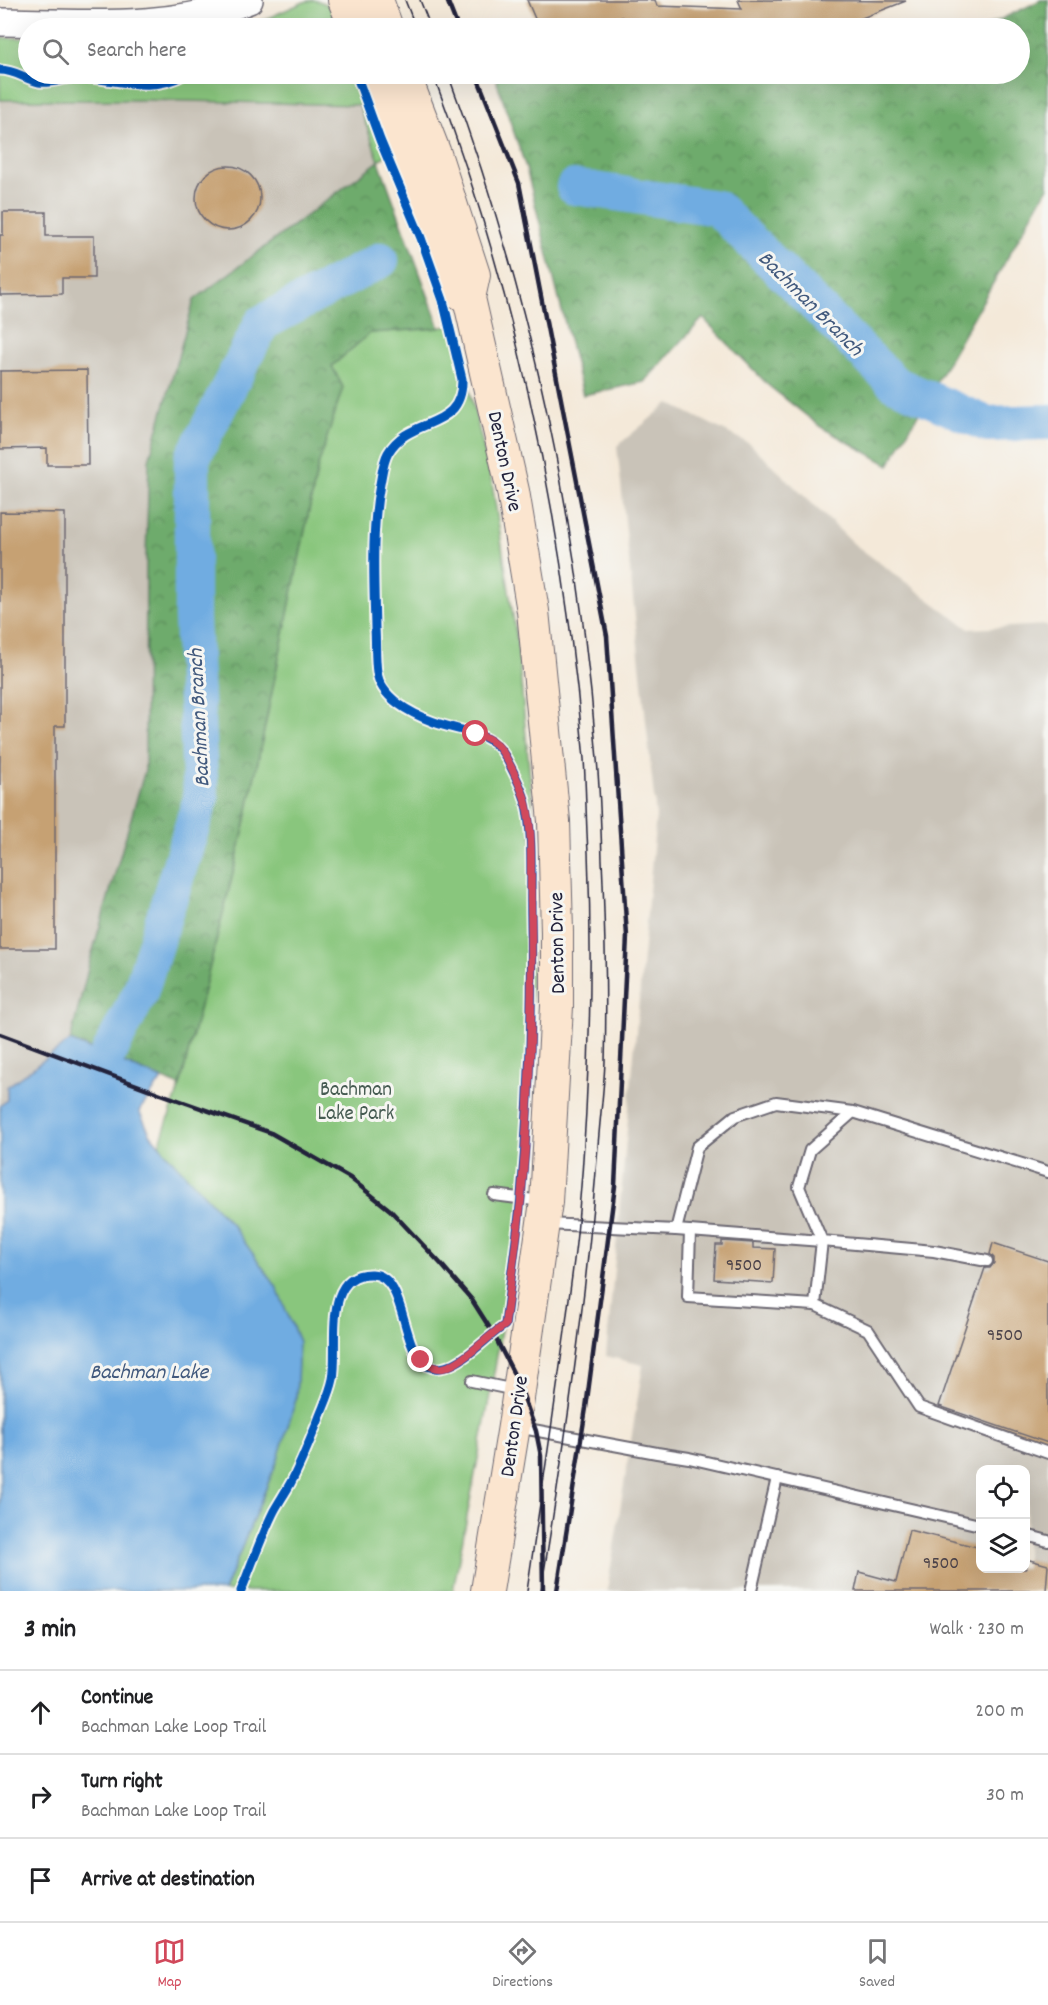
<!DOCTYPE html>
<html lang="en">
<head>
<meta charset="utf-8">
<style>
	body { margin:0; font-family:Dekko,sans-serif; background:#f2f2f2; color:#202124 }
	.controls { position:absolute; right:18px; bottom:18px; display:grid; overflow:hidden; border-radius:12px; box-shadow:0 6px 24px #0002 }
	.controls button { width:54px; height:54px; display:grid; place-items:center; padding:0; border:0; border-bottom:2px solid #e0e0e0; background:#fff; color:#202124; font:30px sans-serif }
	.stop { position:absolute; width:18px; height:18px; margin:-14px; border:4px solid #d1495b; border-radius:50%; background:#fff }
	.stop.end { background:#d1495b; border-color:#fff; box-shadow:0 2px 6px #0008 }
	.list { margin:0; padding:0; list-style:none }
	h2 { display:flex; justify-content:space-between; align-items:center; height:78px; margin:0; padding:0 24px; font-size:26px }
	h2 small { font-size:20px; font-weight:400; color:#757577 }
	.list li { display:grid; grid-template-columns:39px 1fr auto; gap:18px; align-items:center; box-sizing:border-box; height:84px; padding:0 24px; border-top:2px solid #e0e0e0 }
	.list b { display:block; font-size:22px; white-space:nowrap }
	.list p { margin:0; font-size:20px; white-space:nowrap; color:#757577 }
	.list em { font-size:20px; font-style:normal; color:#757577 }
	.icon { flex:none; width:33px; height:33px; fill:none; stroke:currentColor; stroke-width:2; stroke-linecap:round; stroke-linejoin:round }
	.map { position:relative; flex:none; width:1048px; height:1591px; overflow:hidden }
	.search { position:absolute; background:#fff; box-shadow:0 6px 24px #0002; left:18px; right:18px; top:18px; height:66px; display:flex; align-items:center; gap:15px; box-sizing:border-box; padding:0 21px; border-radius:33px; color:#757577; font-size:22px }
	.sheet { height:330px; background:#fff }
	nav { display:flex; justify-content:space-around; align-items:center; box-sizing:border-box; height:84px; border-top:2px solid #e0e0e0; background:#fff; font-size:16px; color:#757577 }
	nav a { display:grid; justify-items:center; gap:3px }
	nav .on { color:#d1495b }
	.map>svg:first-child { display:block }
	.industrial { fill:#c9c3b8; fill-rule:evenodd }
	.green { fill:#89c67d; stroke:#56745c; stroke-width:1.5 }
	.forest { fill:url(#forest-crowns); stroke:#486654; stroke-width:1.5 }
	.water { fill:#70ace1; stroke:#49678e; stroke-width:1.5 }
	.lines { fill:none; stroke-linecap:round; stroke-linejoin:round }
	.river { stroke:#70ace1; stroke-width:36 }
	.building { fill:#c6a173 }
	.service-casing { stroke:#6c6872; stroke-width:14 }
	.tertiary-casing { stroke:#6c6872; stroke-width:30 }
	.secondary-casing { stroke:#6c6872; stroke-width:34 }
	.service { stroke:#fff; stroke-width:10 }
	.tertiary { stroke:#fff; stroke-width:27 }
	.secondary { stroke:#fbe5cf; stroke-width:32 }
	.tram { stroke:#22223b; stroke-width:1.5 }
	.rail { stroke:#22223b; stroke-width:4.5 }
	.cycleway-casing { stroke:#f6f6f2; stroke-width:13 }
	.cycleway { stroke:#0057b8; stroke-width:9 }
	.route { stroke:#d1495b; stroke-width:8 }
	.labels { text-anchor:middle; stroke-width:6; stroke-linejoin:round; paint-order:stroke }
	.number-label { font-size:18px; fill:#4b4249 }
	.street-label { font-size:21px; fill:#22223b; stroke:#f6f6f2 }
	.park-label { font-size:21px; fill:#465b52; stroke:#f6f6f2 }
	.water-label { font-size:22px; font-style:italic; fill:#41597d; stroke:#f6f6f2 }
</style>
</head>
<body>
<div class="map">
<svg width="1048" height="1591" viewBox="0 0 1048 1591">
	<defs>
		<pattern id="forest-crowns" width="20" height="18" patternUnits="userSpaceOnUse" patternTransform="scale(1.5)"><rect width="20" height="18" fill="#6eab6c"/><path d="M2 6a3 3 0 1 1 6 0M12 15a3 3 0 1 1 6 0" fill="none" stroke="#5a8b5a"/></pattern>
	</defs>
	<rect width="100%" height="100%" fill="#f6f6f2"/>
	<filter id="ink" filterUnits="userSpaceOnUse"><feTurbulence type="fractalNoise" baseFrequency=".0167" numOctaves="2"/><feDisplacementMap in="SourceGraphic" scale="12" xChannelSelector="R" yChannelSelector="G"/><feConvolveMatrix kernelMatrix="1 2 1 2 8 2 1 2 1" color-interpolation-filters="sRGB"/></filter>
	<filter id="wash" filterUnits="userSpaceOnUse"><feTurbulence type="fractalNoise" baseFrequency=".008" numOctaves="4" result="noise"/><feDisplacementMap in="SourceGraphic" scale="24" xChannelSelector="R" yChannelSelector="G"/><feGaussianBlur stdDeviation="1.35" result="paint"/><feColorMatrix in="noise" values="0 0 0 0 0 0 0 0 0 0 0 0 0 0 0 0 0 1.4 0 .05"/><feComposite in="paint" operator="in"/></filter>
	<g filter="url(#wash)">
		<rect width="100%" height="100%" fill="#f4e9d9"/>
		<g class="industrial">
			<polygon points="0,100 145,100 360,105 379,161 194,300 146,558 145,770 91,957 70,1041 7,1087 7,1100 0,1106"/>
			<path d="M 669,403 L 750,444 L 854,544 L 969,629 L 1048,625 L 1048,1591 L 607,1591 L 643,1365 L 606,1356 L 656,816 L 617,446 ZM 980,1470 L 1026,1470 L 1026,1568 L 980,1568 Z"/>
		</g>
		<g class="green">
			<path d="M 313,0 C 333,3 335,12 344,28 L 233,28 L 259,22 L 304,2 Z"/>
			<polygon points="0,38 28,38 28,74 361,74 390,151 379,161 359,105 145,100 0,100"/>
			<polygon points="454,326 492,483 517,641 532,799 530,1151 495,1368 453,1591 224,1591 278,1459 173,1161 159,1145 180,1086 244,829 318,466 342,387 332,366 370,333"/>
		</g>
		<g class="forest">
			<polygon points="1041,0 1048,0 1048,187 889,465 821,427 769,386 703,318 644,382 583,395 526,168 494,74 1020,74 1020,28 983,28"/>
			<polygon points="379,161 440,328 370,333 332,366 343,387 318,466 244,829 180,1086 70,1041 91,957 145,770 146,558 149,460 194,300"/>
		</g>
		<polygon class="water" points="70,1041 162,1079 139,1111 151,1135 173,1161 233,1226 276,1286 299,1342 296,1399 278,1459 224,1591 0,1591 0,1106 7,1100 7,1087"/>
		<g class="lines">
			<g class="river">
				<polyline points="574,187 717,208 895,384 987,424 1048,422"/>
				<polyline points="84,1101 140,993 201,798 192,618 192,459 262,323 381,260"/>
			</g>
		</g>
		<g id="blocks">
			<g class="building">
				<polygon points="527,0 655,0 657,6 742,9 738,0 906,1 836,28 627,28 622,17 596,28 539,28"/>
				<circle cx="228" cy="198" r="32"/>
				<polygon points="3,212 46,212 46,236 94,236 94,278 62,278 62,294 0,295 0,235 3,235"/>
				<polygon points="87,370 88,465 47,465 47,448 0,449 0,371"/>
				<polygon points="0,512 65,513 65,726 55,726 55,949 0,949"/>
				<polygon points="722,1241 753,1243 753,1248 775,1249 773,1283 714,1279 716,1245 722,1245"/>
				<polygon points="993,1243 1048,1261 1048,1443 939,1406 985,1268 990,1268 994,1263 994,1258 990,1254"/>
				<polygon points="909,1530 981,1548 981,1569 1026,1569 1026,1559 1048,1565 1046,1591 855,1591 859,1572 896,1582"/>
			</g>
		</g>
	</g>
	<g filter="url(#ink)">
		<use href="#blocks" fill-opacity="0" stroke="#6c6872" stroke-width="1.5"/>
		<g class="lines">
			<g class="service-casing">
				<g id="service">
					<polyline points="853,1112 810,1150 799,1187 822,1241 934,1251 987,1261"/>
					<polyline points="494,1195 542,1201"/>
					<polyline points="546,1224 676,1230 697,1147 735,1116 776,1102 853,1112 1048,1172"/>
					<polyline points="676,1230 822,1241 815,1305 868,1330 919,1407 1048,1453"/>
					<polyline points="690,1231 688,1297 815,1305"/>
					<polyline points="472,1381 515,1390"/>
					<polyline points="517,1427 657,1453 689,1458 980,1525"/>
					<polyline points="1026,1535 1048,1541"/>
					<polyline points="751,1591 777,1478"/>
				</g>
			</g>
			<g class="tertiary-casing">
				<path id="tertiary" d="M 0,22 C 83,23 170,31 249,0"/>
			</g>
			<g class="secondary-casing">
				<g id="secondary">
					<polyline points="344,0 355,28"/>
					<polyline points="377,0 387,28"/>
					<polyline points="372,74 459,292 466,297"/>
					<polyline points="404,74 435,154 474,275 469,298 513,491 533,611 554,821 557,932 557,1006 546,1202 514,1426 487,1591"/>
				</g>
			</g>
			<use href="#service" class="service"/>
			<use href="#tertiary" class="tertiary"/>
			<use href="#secondary" class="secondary"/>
			<g class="tram">
				<polyline points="405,0 416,28"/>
				<polyline points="420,0 431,28"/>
				<path d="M 433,74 C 516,292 564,526 584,759 C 586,790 586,821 588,852 C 593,976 589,1100 578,1223 C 575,1259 569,1295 565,1331 C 553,1418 540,1504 527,1591"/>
				<path d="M 448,74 C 530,293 579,526 597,759 C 600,793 601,826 602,860 C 605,927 607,994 605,1061 C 604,1089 600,1118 598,1146 C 587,1295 565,1443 541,1591"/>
			</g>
			<g class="rail">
				<polyline points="447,0 458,28"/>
				<polyline points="476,74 519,183 607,636 627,936 615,1186 586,1408 557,1591"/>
				<polyline points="0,1034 161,1094 271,1133 350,1178 390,1210 441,1264 472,1300 493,1333 519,1384 536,1431 541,1456 543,1591"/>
			</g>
			<g class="cycleway-casing">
				<g id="cycleway">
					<path d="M 0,70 C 15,70 25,79 39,82 C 51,84 67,77 81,77 C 117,79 150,94 185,74"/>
					<path d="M 241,1591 C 252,1564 261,1537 274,1511 C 279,1502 285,1493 290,1484 C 301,1464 309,1442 318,1421 C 323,1407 330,1394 333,1379 C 339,1347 321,1272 372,1274 C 416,1276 394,1394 455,1363 C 473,1354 488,1336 505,1325 C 510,1282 517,1239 521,1197 C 529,1104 533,1011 531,918 C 530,879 534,837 525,800 C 521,785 512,769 505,756 C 490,730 459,732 434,722 C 412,714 380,698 377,672 C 375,658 376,643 375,629 C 374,581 371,531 380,484 C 382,474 383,462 388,453 C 410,415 463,432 462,379 L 443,300 L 421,238 L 380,140 L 356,74"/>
				</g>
			</g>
			<use href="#cycleway" class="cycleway"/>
		</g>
	</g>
	<g class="lines" filter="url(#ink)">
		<path class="route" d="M 421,1360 C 428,1365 434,1369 443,1368 C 463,1364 487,1336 505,1325 C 510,1283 517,1241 521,1199 C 530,1101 533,1002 531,904 C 530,873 534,825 524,796 C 519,783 506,753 496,744 C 490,739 483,736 476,734"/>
	</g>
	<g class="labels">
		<g class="number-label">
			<text x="744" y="1270">9500</text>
			<text x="1005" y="1340">9500</text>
			<text x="941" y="1568">9500</text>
		</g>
		<g class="street-label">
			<text transform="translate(506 461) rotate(78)" y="7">Denton Drive</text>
			<text transform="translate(556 943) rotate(-91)" y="7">Denton Drive</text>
			<text transform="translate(513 1426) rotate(-82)" y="7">Denton Drive</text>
		</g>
		<g class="park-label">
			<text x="356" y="1095">Bachman<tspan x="356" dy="24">Lake Park</tspan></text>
		</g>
		<g class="water-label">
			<text transform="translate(812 302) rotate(45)" y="8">Bachman Branch</text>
			<text transform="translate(197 718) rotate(-93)" y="8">Bachman Branch</text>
			<text x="149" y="1378">Bachman Lake</text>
		</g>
	</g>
</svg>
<div class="controls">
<button><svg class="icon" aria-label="locate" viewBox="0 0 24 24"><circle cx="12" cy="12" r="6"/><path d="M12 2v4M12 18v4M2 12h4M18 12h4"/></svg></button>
<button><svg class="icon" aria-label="layers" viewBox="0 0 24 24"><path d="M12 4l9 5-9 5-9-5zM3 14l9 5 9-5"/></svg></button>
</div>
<div class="stop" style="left:476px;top:734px"></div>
<div class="stop end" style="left:421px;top:1360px"></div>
<div class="search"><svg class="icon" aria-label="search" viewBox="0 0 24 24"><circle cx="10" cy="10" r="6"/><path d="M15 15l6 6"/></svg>Search here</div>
</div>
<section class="sheet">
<h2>3 min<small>Walk · 230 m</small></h2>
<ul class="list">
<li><svg class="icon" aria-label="ahead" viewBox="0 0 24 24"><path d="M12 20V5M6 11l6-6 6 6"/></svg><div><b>Continue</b><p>Bachman Lake Loop Trail</p></div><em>200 m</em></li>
<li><svg class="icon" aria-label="right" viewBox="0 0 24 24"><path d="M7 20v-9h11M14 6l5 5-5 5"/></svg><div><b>Turn right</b><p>Bachman Lake Loop Trail</p></div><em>30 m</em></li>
<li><svg class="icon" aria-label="arrive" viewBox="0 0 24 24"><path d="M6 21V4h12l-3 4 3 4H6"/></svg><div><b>Arrive at destination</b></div></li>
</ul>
</section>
<nav>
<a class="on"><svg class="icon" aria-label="map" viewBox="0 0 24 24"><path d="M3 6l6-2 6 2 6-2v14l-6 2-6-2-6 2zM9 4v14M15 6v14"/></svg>Map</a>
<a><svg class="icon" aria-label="directions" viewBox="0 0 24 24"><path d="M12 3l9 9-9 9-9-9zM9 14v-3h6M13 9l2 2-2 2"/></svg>Directions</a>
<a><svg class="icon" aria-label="saved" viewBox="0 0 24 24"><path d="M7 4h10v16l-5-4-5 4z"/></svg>Saved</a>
</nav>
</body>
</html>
